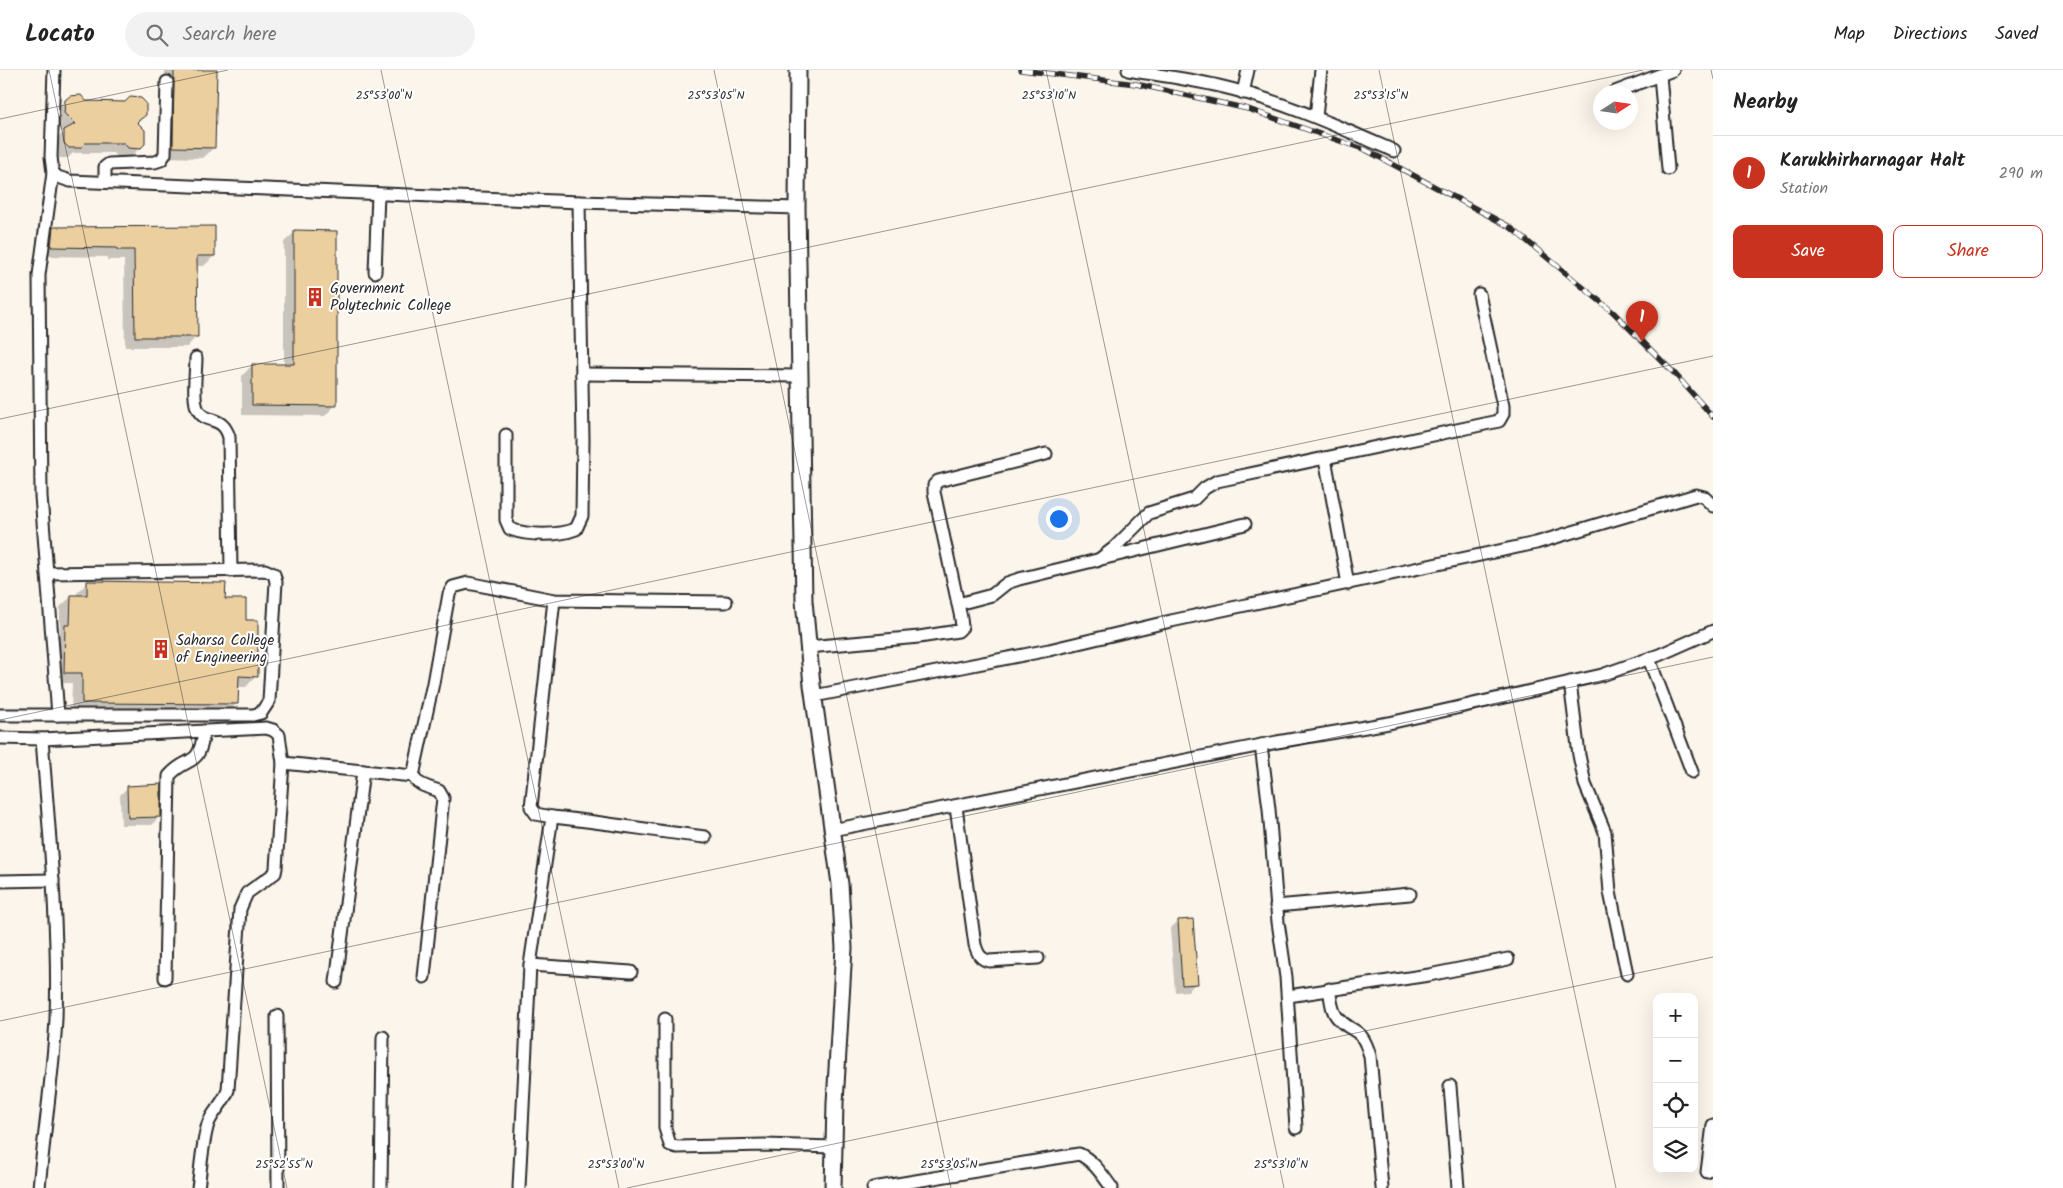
<!DOCTYPE html>
<html lang="en">
<head>
<meta charset="utf-8">
<style>
	body { margin:0; font-family:Kalam,sans-serif; background:#f2f2f2; color:#222 }
	.controls { position:absolute; right:15px; bottom:15px; display:grid; overflow:hidden; border-radius:10px; box-shadow:0 5px 20px #0002 }
	.controls button { width:45px; height:45px; display:grid; place-items:center; padding:0; border:0; border-bottom:1px solid #e0e0e0; background:#fff; color:#222; font:25px sans-serif }
	.compass { position:absolute; left:1593px; top:15px; width:45px; height:45px; border-radius:50%; background:#fff; box-shadow:0 5px 20px #0002; rotate:78deg }
	.you { position:absolute; left:1058px; top:448px; width:18px; height:18px; margin:-12px; border:4px solid #fff; border-radius:50%; background:#1a73e8; box-shadow:0 0 0 8px #1a73e833 }
	.badge { display:grid; place-items:center; width:32px; height:32px; border-radius:50%; background:#c8321e; color:#fff; font-size:16px; font-weight:700 }
	.pin { position:absolute; translate:-50% -41px; filter:drop-shadow(0 1px 2px #0008) }
	.pin::after { content:''; position:absolute; top:26px; width:18px; height:15px; background:inherit; clip-path:polygon(0 0,100% 0,50% 100%) }
	.list { margin:0; padding:0; list-style:none }
	h2 { display:flex; justify-content:space-between; align-items:center; height:65px; margin:0; padding:0 20px; font-size:21px }
	h2 small { font-size:16px; font-weight:400; color:#767676 }
	.list li { display:grid; grid-template-columns:32px 1fr auto; gap:15px; align-items:center; box-sizing:border-box; height:75px; padding:0 20px; border-top:1px solid #e0e0e0 }
	.list b { display:block; font-size:19px; white-space:nowrap }
	.list p { margin:0; font-size:16px; white-space:nowrap; color:#767676 }
	.list em { font-size:16px; font-style:normal; color:#767676 }
	.actions { display:flex; gap:10px; padding:15px 20px }
	.actions a { flex:1; padding:11px 0; border:1px solid #c8321e; border-radius:10px; text-align:center; font-size:18px; color:#c8321e }
	.actions .main { background:#c8321e; color:#fff }
	.icon { flex:none; width:28px; height:28px; fill:none; stroke:currentColor; stroke-width:2; stroke-linecap:round; stroke-linejoin:round }
	.map { position:relative; flex:none; width:1713px; height:1118px; overflow:hidden }
	header { display:flex; align-items:center; gap:30px; box-sizing:border-box; height:70px; padding:0 25px; background:#fff; border-bottom:1px solid #e0e0e0 }
	header strong { font-size:24px }
	nav { display:flex; gap:28px; margin-inline-start:auto; font-size:18px }
	.search { width:350px; height:45px; background:#f2f2f2; display:flex; align-items:center; gap:12px; box-sizing:border-box; padding:0 18px; border-radius:28px; color:#767676; font-size:19px }
	main { display:flex }
	aside { flex:1; background:#fff }
	.map>svg:first-child { display:block }
	.shadow { fill:#0003 }
	.building { fill:#ebcf9f; stroke:#2b2b2b }
	.lines { fill:none; stroke-linecap:round; stroke-linejoin:round }
	.street-casing { stroke:#2b2b2b; stroke-width:15 }
	.secondary-casing { stroke:#2b2b2b; stroke-width:19 }
	.street { stroke:#fff; stroke-width:11 }
	.secondary { stroke:#fff; stroke-width:15 }
	.rail-casing { stroke:#2b2b2b; stroke-width:5.5 }
	.rail { stroke:#fff; stroke-width:4; stroke-dasharray:11; stroke-linecap:butt }
	.ticks { fill:none; stroke:#2b2b2b; stroke-width:1; stroke-opacity:0.45 }
	.labels { text-anchor:middle; stroke-width:4; stroke-linejoin:round; paint-order:stroke }
	.poi-label { font-size:15px; fill:#2b2b2b; stroke:#fff; text-anchor:start }
	.ticks-label { font-size:12px; text-anchor:middle; fill:#2b2b2b; stroke:#fff; stroke-width:4; stroke-linejoin:round; paint-order:stroke }
</style>
</head>
<body>
<header>
<strong>Locato</strong>
<div class="search"><svg class="icon" aria-label="search" viewBox="0 0 24 24"><circle cx="10" cy="10" r="6"/><path d="M15 15l6 6"/></svg>Search here</div>
<nav><a>Map</a><a>Directions</a><a>Saved</a></nav>
</header>
<main>
<div class="map">
<svg width="1713" height="1118" viewBox="0 0 1713 1118">
	<rect width="100%" height="100%" fill="#fbf5ec"/>
	<filter id="ink" filterUnits="userSpaceOnUse"><feTurbulence type="fractalNoise" baseFrequency=".02" numOctaves="2"/><feDisplacementMap in="SourceGraphic" scale="10" xChannelSelector="R" yChannelSelector="G"/><feConvolveMatrix kernelMatrix="1 2 1 2 8 2 1 2 1" color-interpolation-filters="sRGB"/></filter>
	<g filter="url(#ink)">
		<g class="shadow">
			<polygon points="165,0 216,0 214,77 203,88 163,87"/>
			<polygon points="65,31 85,32 145,45 137,54 143,74 129,89 117,88 113,83 73,83 68,88 58,88 54,83 54,72 63,63 54,53 54,42"/>
			<polygon points="54,159 214,186 204,196 196,196 197,266 187,277 125,277 124,190 107,190 107,187 41,186 43,169"/>
			<polygon points="295,162 335,335 325,346 242,345 242,306 252,295 284,295 284,172"/>
			<polygon points="87,513 224,530 244,551 256,606 246,617 237,617 237,633 226,644 71,643 72,613 54,613 55,567 60,561 60,537 71,527 77,527 77,523"/>
			<polygon points="128,717 159,747 152,755 121,755 120,725"/>
			<polygon points="1178,851 1196,913 1188,921 1175,922 1170,859"/>
		</g>
		<g class="building">
			<polygon points="174,0 217,0 215,78 173,77"/>
			<polygon points="81,25 86,31 125,32 130,27 141,28 146,33 146,45 137,52 145,60 145,74 140,79 128,78 124,73 85,73 80,78 69,78 64,73 64,60 75,54 64,43 65,30 70,26"/>
			<polygon points="215,156 215,186 197,186 198,267 135,267 134,180 117,180 117,178 51,177 53,157"/>
			<polygon points="294,160 337,161 337,336 252,335 252,294 294,294"/>
			<polygon points="87,511 226,513 225,529 246,529 246,550 258,550 258,607 239,606 238,634 82,633 82,603 64,603 65,555 70,555 71,525 87,525"/>
			<polygon points="161,714 161,747 128,748 127,716"/>
			<polygon points="1193,849 1198,914 1182,915 1178,850"/>
		</g>
		<g class="lines">
			<g class="street-casing">
				<g id="street">
					<polyline points="54,0 51,87 53,103 58,107 70,111 579,132 797,138"/>
					<path d="M 1128,0 C 1158,5 1189,9 1219,16 C 1280,30 1337,56 1394,81"/>
					<polyline points="1660,5 1668,99"/>
					<polyline points="1615,22 1673,0"/>
					<polyline points="1243,23 1248,0"/>
					<polyline points="1316,47 1321,0"/>
					<polyline points="53,103 39,205 41,426 58,645"/>
					<polyline points="105,112 105,97 109,94 155,92 161,90 165,84 167,12"/>
					<polyline points="375,202 378,124"/>
					<path d="M 196,288 C 196,301 192,330 198,340 C 206,355 222,344 229,367 L 231,501"/>
					<polyline points="582,304 800,306"/>
					<path d="M 506,365 L 506,450 L 510,459 C 529,466 558,466 576,459 L 582,446 L 583,370 L 579,132"/>
					<polyline points="1325,388 1348,514"/>
					<polyline points="1097,491 1114,478 1149,443 1194,429 1205,418 1217,411 1499,351 1503,344 1503,336 1479,224"/>
					<polyline points="958,534 992,525 1007,513 1019,509 1245,454"/>
					<polyline points="808,577 919,567 958,561 962,557 961,548 934,422 934,415 938,411 1046,384"/>
					<polyline points="1649,589 1692,702"/>
					<polyline points="1570,612 1579,685 1585,714 1605,762 1610,822 1627,904"/>
					<polyline points="814,626 1049,580 1171,551 1536,473 1696,425 1704,427 1713,436"/>
					<polyline points="0,645 253,645 261,643 269,631 276,512 274,504 265,500 47,503"/>
					<path d="M 0,668 L 42,669 L 266,658 L 273,660 L 279,665 L 283,693 L 276,798 L 275,803 L 247,823 L 240,839 L 228,1020 C 224,1033 213,1041 208,1054 C 202,1074 201,1097 198,1118"/>
					<polyline points="1261,675 1269,739 1278,852 1286,907 1296,1058"/>
					<polyline points="283,693 413,706"/>
					<path d="M 956,737 L 975,875 C 978,884 980,889 989,891 L 1038,888"/>
					<path d="M 552,747 C 603,752 654,761 705,767"/>
					<polyline points="832,760 1277,672 1389,653 1602,605 1659,585 1713,561"/>
					<polyline points="0,811 53,810"/>
					<polyline points="1276,836 1410,824"/>
					<polyline points="530,895 631,902"/>
					<path d="M 424,907 L 443,728 L 439,721 C 431,718 416,715 413,706 L 433,613 L 449,524 L 453,517 L 468,513 L 554,530 L 726,532"/>
					<path d="M 165,908 L 169,706 C 188,684 199,700 204,661"/>
					<polyline points="336,912 363,701"/>
					<path d="M 1329,919 C 1331,928 1331,940 1337,947 C 1352,965 1361,954 1370,986 L 1382,1118"/>
					<polyline points="1288,926 1429,905 1508,889"/>
					<polyline points="277,946 278,1118"/>
					<polyline points="665,949 665,1058 670,1075 677,1077 765,1075 834,1077"/>
					<polyline points="1450,1016 1458,1118"/>
					<polyline points="1707,1102 1713,1055"/>
					<path d="M 39,1118 C 44,1062 53,1005 56,949 C 59,855 49,762 42,669"/>
					<polyline points="381,1118 383,967"/>
					<polyline points="519,1118 530,895 552,747 536,744 531,737 554,530"/>
					<path d="M 873,1118 L 1079,1084 C 1093,1090 1103,1106 1112,1118"/>
				</g>
			</g>
			<g class="secondary-casing">
				<polyline id="secondary" points="798,0 797,138 804,531 812,615 840,814 844,878 835,1033 833,1118"/>
			</g>
			<use href="#street" class="street"/>
			<use href="#secondary" class="secondary"/>
			<g class="rail-casing">
				<polyline id="rail" points="1021,0 1136,14 1248,39 1366,80 1510,157 1613,242 1676,305 1713,347"/>
			</g>
			<use href="#rail" class="rail"/>
		</g>
	</g>
	<path class="ticks" d="M 49,0 L 287,1118M 381,0 L 619,1118M 714,0 L 951,1118M 1046,0 L 1284,1118M 1379,0 L 1616,1118M 1711,0 L 1713,9M 0,49 L 228,0M 0,349 L 1643,0M 0,650 L 1713,286M 0,951 L 1713,587M 627,1118 L 1713,887"/>
	<defs>
		<g id="building-bare" transform="scale(1.5)"><path d="M-4-6H4V6H1V3H-1V6H-4ZM-2.5-4.3h1.7v1.8h-1.7ZM.8-4.3h1.7v1.8H.8ZM-2.5-1h1.7V.8h-1.7ZM.8-1h1.7V.8H.8Z" fill="#c8321e" stroke="#fff" stroke-width="2.5" paint-order="stroke"/></g>
	</defs>
	<g fill-rule="evenodd">
		<use href="#building-bare" x="315" y="227"/>
		<use href="#building-bare" x="161" y="579"/>
	</g>
	<g class="labels">
		<g class="poi-label">
			<text x="330" y="223">Government<tspan x="330" dy="17">Polytechnic College</tspan></text>
			<text x="176" y="575">Saharsa College<tspan x="176" dy="17">of Engineering</tspan></text>
		</g>
	</g>
	<g class="ticks-label">
		<text x="384" y="29">25°53'00"N</text>
		<text x="716" y="29">25°53'05"N</text>
		<text x="1049" y="29">25°53'10"N</text>
		<text x="1381" y="29">25°53'15"N</text>
		<text x="284" y="1098">25°52'55"N</text>
		<text x="616" y="1098">25°53'00"N</text>
		<text x="949" y="1098">25°53'05"N</text>
		<text x="1281" y="1098">25°53'10"N</text>
	</g>
</svg>
<div class="controls">
<button>+</button>
<button>−</button>
<button><svg class="icon" aria-label="locate" viewBox="0 0 24 24"><circle cx="12" cy="12" r="6"/><path d="M12 2v4M12 18v4M2 12h4M18 12h4"/></svg></button>
<button><svg class="icon" aria-label="layers" viewBox="0 0 24 24"><path d="M12 4l9 5-9 5-9-5zM3 14l9 5 9-5"/></svg></button>
</div>
<svg class="compass" viewBox="-18 -18 36 36"><path d="M0-13l5 13h-10z" fill="#e53935"/><path d="M0 13l5-13h-10z" fill="#767676"/></svg>
<div class="you"></div>
<div class="pin badge" style="left:1642px;top:272px">1</div>
</div>
<aside>
<h2>Nearby<small></small></h2>
<ul class="list">
<li><span class="badge">1</span><div><b>Karukhirharnagar Halt</b><p>Station</p></div><em>290 m</em></li>
</ul>
<div class="actions"><a class="main">Save</a><a>Share</a></div>
</aside>
</main>
</body>
</html>
